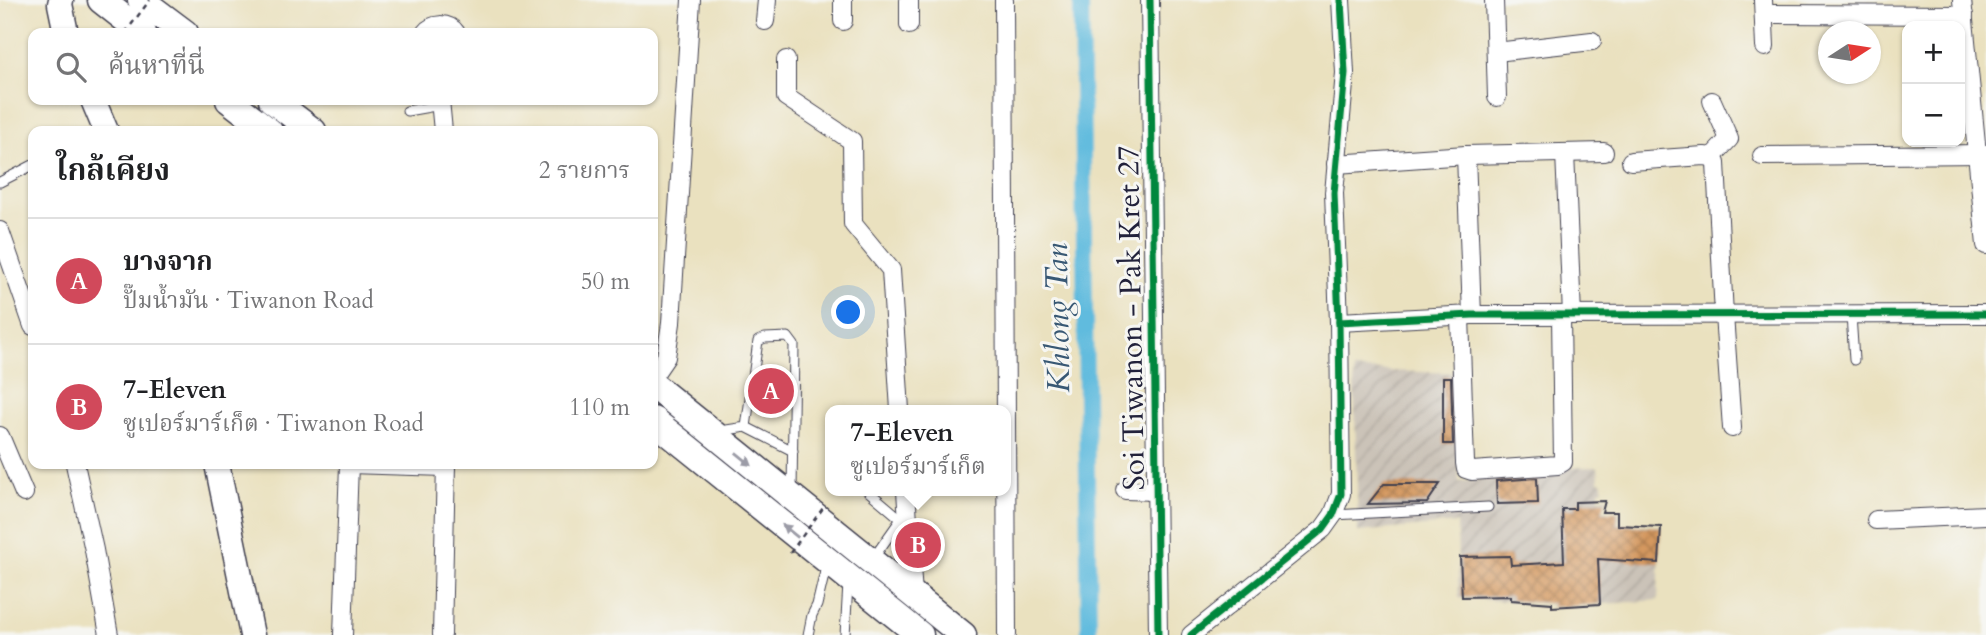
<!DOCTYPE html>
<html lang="th">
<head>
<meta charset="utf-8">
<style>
	body { margin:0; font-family:Cardo,"Noto Serif Thai",serif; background:#f6f6f6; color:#202124 }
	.controls { position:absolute; right:21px; top:21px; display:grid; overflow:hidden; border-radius:14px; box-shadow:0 2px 5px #0004 }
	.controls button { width:63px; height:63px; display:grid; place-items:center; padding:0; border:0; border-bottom:2px solid #e0e0e0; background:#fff; color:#202124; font:35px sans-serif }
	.compass { position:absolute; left:1818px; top:21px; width:63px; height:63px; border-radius:50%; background:#fff; box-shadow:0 2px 5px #0004; rotate:78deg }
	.you { position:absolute; left:849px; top:313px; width:24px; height:24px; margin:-18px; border:5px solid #fff; border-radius:50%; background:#1a73e8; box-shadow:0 0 0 10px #1a73e833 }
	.badge { display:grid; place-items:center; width:46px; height:46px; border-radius:50%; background:#d1495b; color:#fff; font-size:23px; font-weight:700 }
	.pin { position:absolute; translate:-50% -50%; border:4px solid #fff; box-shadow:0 2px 7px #0006 }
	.popup { position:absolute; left:825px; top:405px; width:186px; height:91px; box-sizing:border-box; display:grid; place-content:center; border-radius:14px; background:#fff; filter:drop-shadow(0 2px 5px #0005); font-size:23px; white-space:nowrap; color:#757577 }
	.popup b { font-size:26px; color:#202124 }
	.popup::after { content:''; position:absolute; left:50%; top:100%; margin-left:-14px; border:14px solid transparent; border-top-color:#fff }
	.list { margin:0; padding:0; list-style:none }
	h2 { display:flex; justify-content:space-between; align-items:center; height:91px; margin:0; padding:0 28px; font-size:30px }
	h2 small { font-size:23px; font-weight:400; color:#757577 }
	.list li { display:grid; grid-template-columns:46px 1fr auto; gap:21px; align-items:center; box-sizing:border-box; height:126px; padding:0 28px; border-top:2px solid #e0e0e0 }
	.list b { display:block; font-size:26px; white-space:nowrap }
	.list p { margin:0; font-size:23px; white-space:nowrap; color:#757577 }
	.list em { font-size:23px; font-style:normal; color:#757577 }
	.icon { flex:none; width:38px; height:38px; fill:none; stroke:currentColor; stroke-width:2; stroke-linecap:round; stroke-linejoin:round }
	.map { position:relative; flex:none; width:1986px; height:635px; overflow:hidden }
	.search { position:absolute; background:#fff; box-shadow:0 2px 5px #0004; left:28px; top:28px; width:630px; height:77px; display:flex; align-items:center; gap:18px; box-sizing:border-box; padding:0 24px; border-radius:14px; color:#757577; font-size:26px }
	.panel { position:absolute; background:#fff; box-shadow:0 2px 5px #0004; left:28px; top:126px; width:630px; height:343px; border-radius:14px }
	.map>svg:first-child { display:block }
	.industrial { fill:url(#industrial-furrows) }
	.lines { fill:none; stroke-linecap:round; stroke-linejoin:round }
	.canal { stroke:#60bbde; stroke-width:16 }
	.building { fill:url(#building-cross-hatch) }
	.lane-casing { stroke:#403f4f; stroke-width:11 }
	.street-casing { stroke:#403f4f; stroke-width:20 }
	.secondary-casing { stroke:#403f4f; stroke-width:27 }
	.primary-casing { stroke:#403f4f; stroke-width:29 }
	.lane { stroke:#fff; stroke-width:9 }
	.street { stroke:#fff; stroke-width:18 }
	.secondary { stroke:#fff; stroke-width:24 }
	.primary { stroke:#fff; stroke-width:26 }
	.path-bridge { stroke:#403f4f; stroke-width:2.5; stroke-dasharray:5 5; stroke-linecap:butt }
	.cycleway-casing { stroke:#f6f6f2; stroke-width:11 }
	.cycleway { stroke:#00873e; stroke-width:7 }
	.oneway { fill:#9c9ca7 }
	.labels { text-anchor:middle; stroke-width:6; stroke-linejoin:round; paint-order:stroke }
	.street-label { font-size:30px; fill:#22223b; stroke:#f6f6f2 }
	.water-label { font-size:32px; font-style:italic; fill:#385874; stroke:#f6f6f2 }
</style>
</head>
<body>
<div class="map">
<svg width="1986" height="635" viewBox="0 0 1986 635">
	<defs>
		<pattern id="industrial-furrows" width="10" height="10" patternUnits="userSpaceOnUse" patternTransform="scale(1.75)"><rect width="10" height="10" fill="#cbc3b8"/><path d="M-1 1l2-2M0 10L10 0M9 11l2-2" fill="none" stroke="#aea79f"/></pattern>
		<pattern id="building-cross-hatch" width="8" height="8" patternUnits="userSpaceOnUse" patternTransform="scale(1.75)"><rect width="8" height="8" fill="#d4985e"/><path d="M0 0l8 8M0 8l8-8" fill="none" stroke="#ac7c4f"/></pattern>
	</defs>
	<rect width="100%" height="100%" fill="#f6f6f2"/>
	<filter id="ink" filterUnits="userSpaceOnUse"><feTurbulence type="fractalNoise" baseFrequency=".0143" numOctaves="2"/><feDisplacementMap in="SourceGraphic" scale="14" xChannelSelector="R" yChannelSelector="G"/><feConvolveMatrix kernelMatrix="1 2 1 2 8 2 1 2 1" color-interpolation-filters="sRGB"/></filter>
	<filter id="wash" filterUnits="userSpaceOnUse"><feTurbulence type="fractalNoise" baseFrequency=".00686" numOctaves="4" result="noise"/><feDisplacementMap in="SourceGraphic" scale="28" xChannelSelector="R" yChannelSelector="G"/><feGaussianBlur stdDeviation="1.57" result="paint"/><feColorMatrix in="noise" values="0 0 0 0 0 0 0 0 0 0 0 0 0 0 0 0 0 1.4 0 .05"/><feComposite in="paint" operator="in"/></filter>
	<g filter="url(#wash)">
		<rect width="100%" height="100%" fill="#eae1bf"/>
		<polygon class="industrial" points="1354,370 1457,373 1459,482 1547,468 1598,467 1599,481 1603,482 1603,489 1599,490 1599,498 1607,498 1603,511 1619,512 1618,524 1661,526 1658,600 1551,608 1550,604 1459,598 1457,523 1358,532"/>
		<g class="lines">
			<polyline class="canal" points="1081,0 1089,635"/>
		</g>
		<g id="blocks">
			<g class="building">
				<polygon points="1443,377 1451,377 1453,444 1443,444"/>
				<polygon points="1537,478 1538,503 1497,504 1496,481"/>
				<polygon points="1384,484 1440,484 1427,503 1368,504"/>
				<polygon points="1605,501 1602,512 1617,512 1617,525 1661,527 1659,563 1598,559 1600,604 1552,607 1552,603 1511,600 1511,596 1462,597 1460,557 1510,556 1511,565 1564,562 1562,509 1575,509 1575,502"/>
			</g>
		</g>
	</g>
	<g filter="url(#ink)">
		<use href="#blocks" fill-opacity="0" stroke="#403f4f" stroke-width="2"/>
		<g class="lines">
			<g class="lane-casing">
				<g id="lane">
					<polyline points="407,111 441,105"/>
					<polyline points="0,182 33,165"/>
					<polyline points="1851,315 1854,360"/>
					<polyline points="746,427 793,451"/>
					<polyline points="720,431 746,427 758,341 765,338 788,337 794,345 792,492"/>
					<polyline points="868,491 901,519 872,560"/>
					<polyline points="1333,515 1488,507"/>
					<polyline points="808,635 812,615 817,605 827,563"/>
					<polyline points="845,635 848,584"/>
				</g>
			</g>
			<g class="street-casing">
				<g id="street">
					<polyline points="1004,0 1007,635"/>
					<polyline points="1150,0 1158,635"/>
					<polyline points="1494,0 1497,97"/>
					<polyline points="1763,0 1765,47"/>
					<polyline points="1962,0 1986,245"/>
					<polyline points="1764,14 1964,15"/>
					<polyline points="765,21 767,0"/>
					<polyline points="843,21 843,0"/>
					<polyline points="909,25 909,0"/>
					<path d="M 425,33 C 432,23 448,22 456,33"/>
					<polyline points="1496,52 1592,41"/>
					<polyline points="786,60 786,97 852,141 853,224 891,270 900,410"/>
					<polyline points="440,100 443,131"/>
					<polyline points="1712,101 1729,139 1712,157"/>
					<polyline points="1565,153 1572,315"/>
					<polyline points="1466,155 1472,315"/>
					<polyline points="1762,156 1986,154"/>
					<polyline points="1631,161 1704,156 1712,157 1716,163 1724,315 1732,428"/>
					<polyline points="1336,164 1466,155 1604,152"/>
					<polyline points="0,231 33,326"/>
					<polyline points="1460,316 1465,463 1466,469 1472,471 1558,465 1563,462 1561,315"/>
					<polyline points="1339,322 1472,315 1986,314"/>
					<polyline points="653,376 666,357 671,323 691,0"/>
					<polyline points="0,436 24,493"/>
					<polyline points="75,464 94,550 109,635"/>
					<polyline points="349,464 446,467"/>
					<polyline points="1125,490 1156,491"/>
					<polyline points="906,491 913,595"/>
					<polyline points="1876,520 1986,515"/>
					<polyline points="343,635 349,464"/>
					<polyline points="442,635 446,464"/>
					<polyline points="1191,635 1323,529 1333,515 1341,494 1339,322 1334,193 1345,73 1341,0"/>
				</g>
			</g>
			<g class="secondary-casing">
				<g id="secondary">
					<polyline points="61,0 60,4 66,33"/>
					<polyline points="93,100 106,131"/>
					<polyline points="217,464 252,635"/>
				</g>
			</g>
			<g class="primary-casing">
				<g id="primary">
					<polyline points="101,0 143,33"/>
					<polyline points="141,0 185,33"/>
					<polyline points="229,100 269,131"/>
					<polyline points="272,100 313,131"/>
					<polyline points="653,385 963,635"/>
					<polyline points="653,420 920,635"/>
				</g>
			</g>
			<use href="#lane" class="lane"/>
			<use href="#street" class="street"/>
			<use href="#secondary" class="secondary"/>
			<use href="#primary" class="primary"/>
			<g class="path-bridge">
				<polyline points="125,33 150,0"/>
				<polyline points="790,553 823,508"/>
			</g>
			<g class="cycleway-casing">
				<g id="cycleway">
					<polyline points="1150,0 1158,635"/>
					<polyline points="1339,322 1472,315 1986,314"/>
					<polyline points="1191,635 1323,529 1333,515 1341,494 1339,322 1334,193 1345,73 1341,0"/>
				</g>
			</g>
			<use href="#cycleway" class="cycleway"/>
		</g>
		<defs><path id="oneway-solid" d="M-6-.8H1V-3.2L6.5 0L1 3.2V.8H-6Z" transform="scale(1.75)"/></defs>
		<g class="oneway">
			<use href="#oneway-solid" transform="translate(744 459) rotate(39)"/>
			<use href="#oneway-solid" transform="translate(790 531) rotate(-141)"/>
		</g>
	</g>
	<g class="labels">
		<g class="street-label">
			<text transform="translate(1131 318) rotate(-91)" y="10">Soi Tiwanon - Pak Kret 27</text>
		</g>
		<g class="water-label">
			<text transform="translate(1057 318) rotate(-91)" y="11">Khlong Tan</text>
		</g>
	</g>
</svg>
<div class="controls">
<button>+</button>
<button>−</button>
</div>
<svg class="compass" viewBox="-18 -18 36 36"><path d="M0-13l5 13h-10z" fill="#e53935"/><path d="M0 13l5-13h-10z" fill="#757577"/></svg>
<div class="you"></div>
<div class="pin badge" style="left:771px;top:391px">A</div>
<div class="pin badge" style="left:918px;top:545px">B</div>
<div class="popup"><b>7-Eleven</b>ซูเปอร์มาร์เก็ต</div>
<div class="search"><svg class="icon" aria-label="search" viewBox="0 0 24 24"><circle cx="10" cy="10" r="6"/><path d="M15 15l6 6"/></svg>ค้นหาที่นี่</div>
<section class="panel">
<h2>ใกล้เคียง<small>2 รายการ</small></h2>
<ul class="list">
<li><span class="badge">A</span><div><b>บางจาก</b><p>ปั๊มน้ำมัน · Tiwanon Road</p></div><em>50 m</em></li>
<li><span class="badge">B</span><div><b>7-Eleven</b><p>ซูเปอร์มาร์เก็ต · Tiwanon Road</p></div><em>110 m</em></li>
</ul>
</section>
</div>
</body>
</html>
